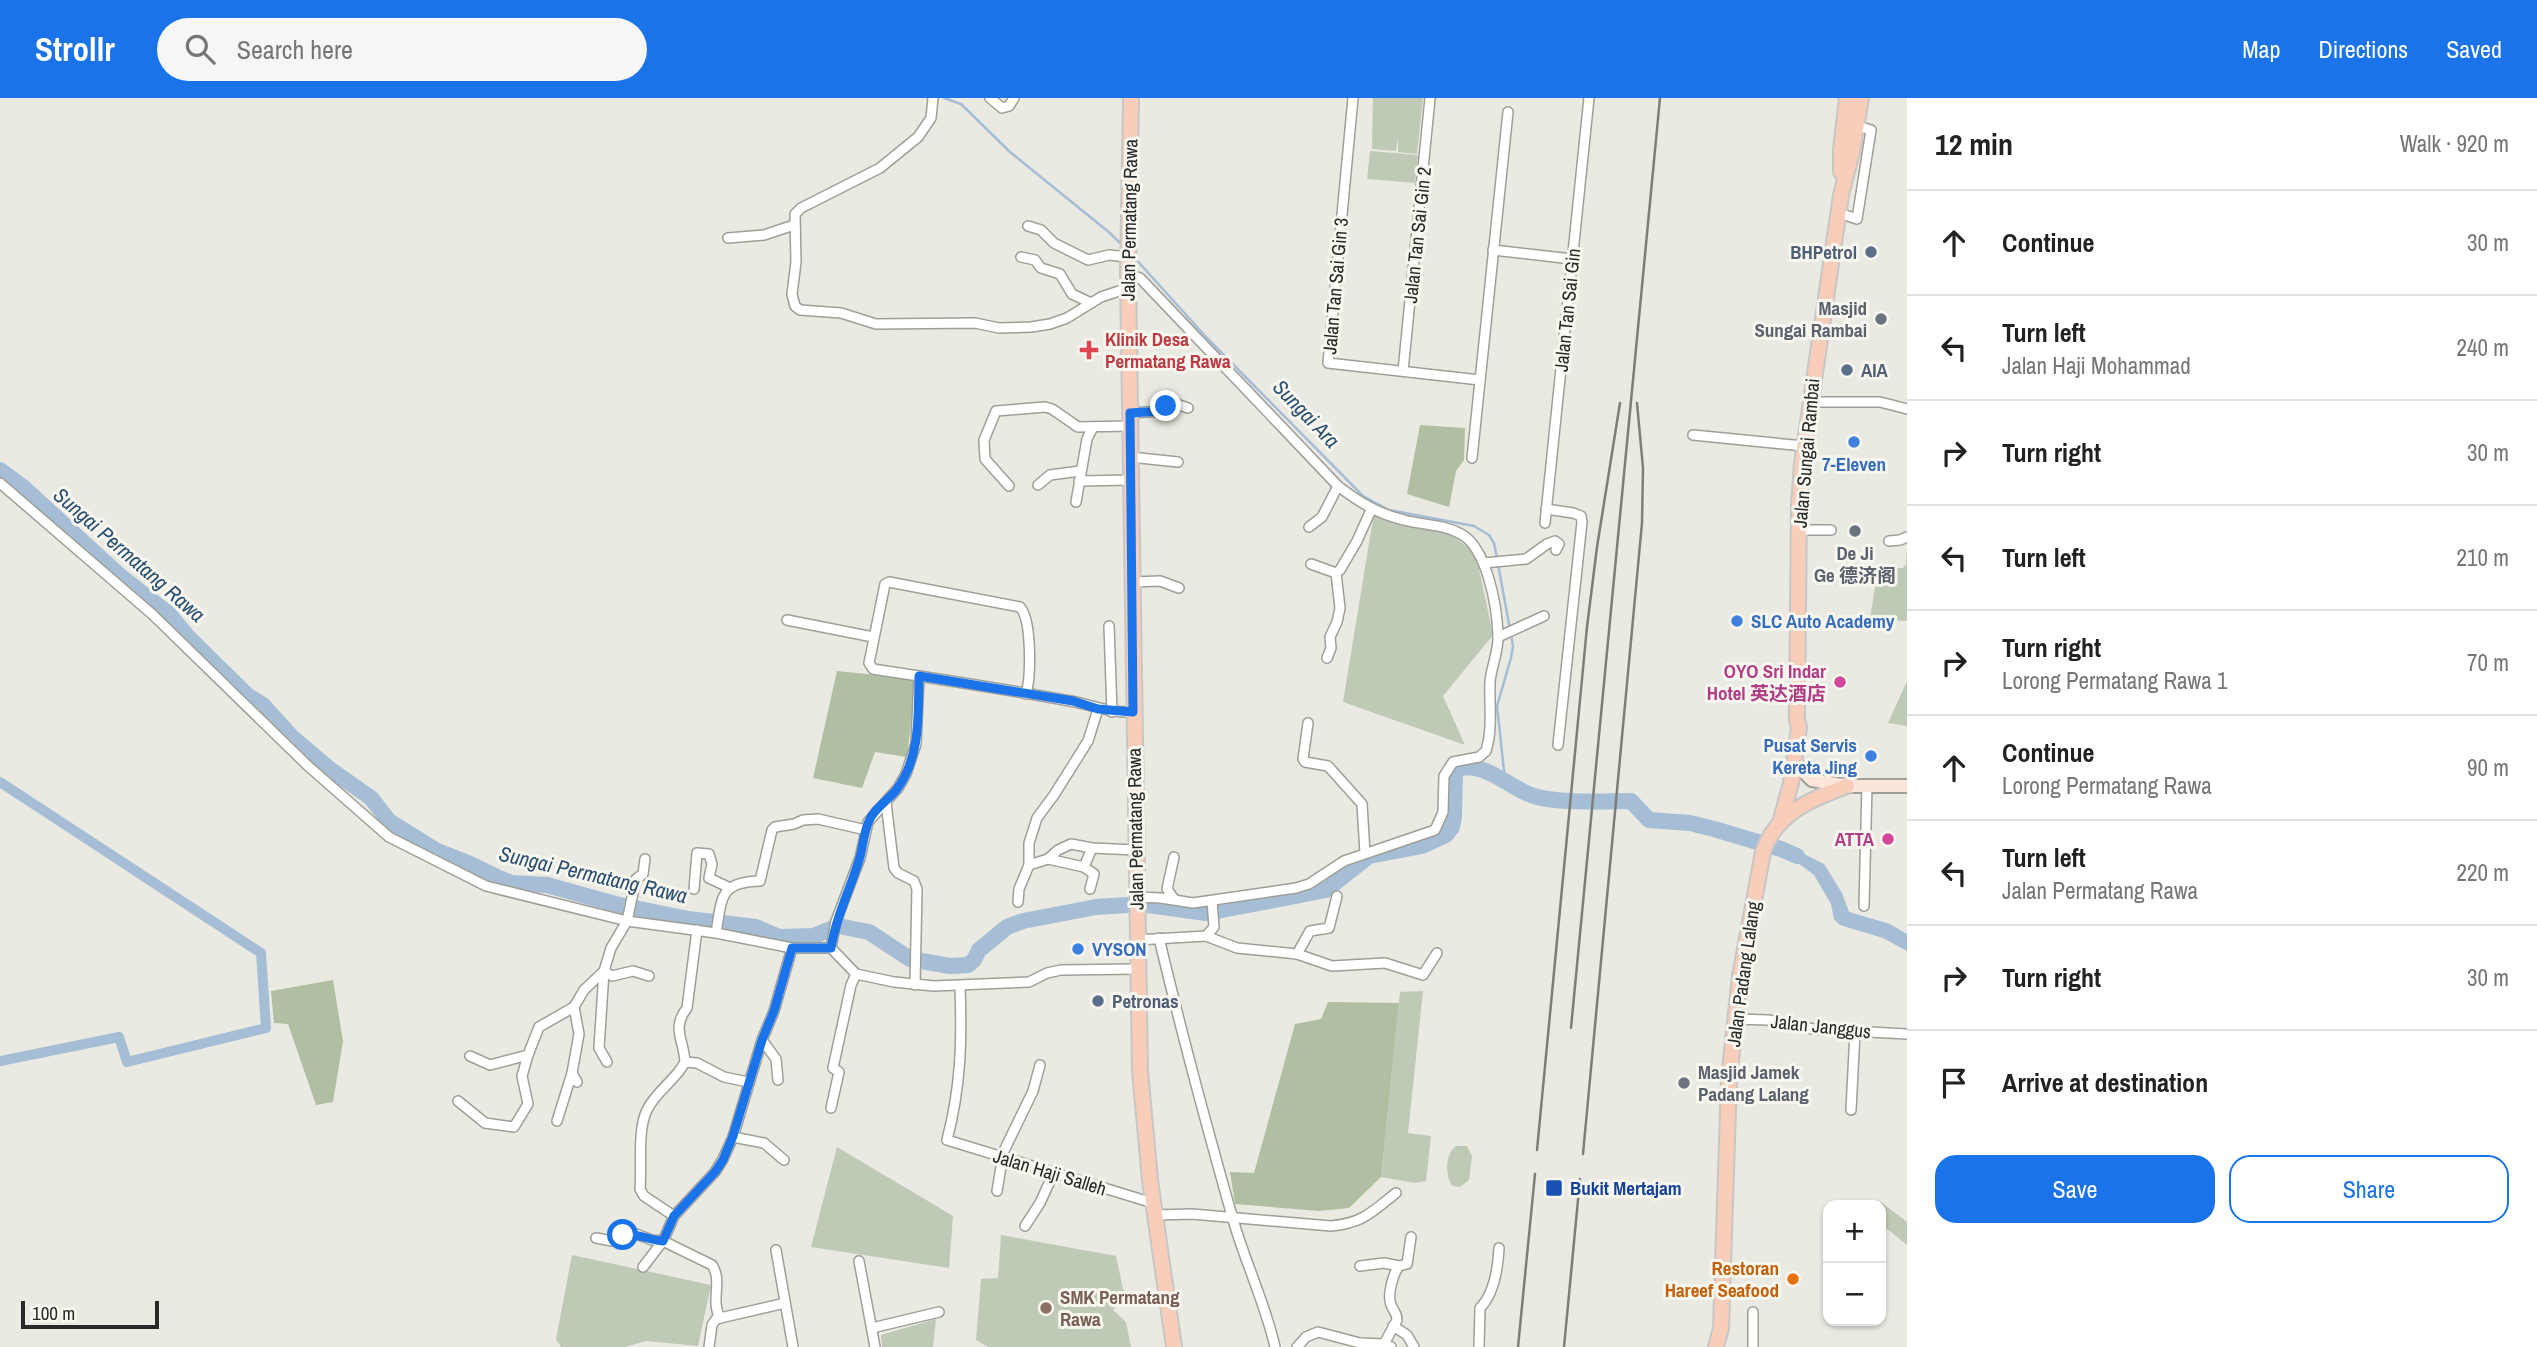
<!DOCTYPE html>
<html lang="en">
<head>
<meta charset="utf-8">
<style>
	body { margin:0; font-family:"Archivo Narrow","Noto Sans SC",sans-serif; background:#f6f6f6; color:#222 }
	.controls { position:absolute; right:21px; bottom:21px; display:grid; overflow:hidden; border-radius:14px; box-shadow:0 2px 5px #0004 }
	.controls button { width:63px; height:63px; display:grid; place-items:center; padding:0; border:0; border-bottom:2px solid #e0e0e0; background:#fff; color:#222; font:35px sans-serif }
	.scale { position:absolute; left:21px; bottom:18px; width:138px; box-sizing:border-box; padding-left:7px; border:4px solid #292927; border-top:0; font-size:19px; line-height:24px; white-space:nowrap; color:#292927; -webkit-text-stroke:5px #f7f6ef; paint-order:stroke }
	.stop { position:absolute; width:21px; height:21px; margin:-16px; border:5px solid #1a73e8; border-radius:50%; background:#fff }
	.stop.end { background:#1a73e8; border-color:#fff; box-shadow:0 2px 7px #0008 }
	.list { margin:0; padding:0; list-style:none }
	h2 { display:flex; justify-content:space-between; align-items:center; height:91px; margin:0; padding:0 28px; font-size:30px }
	h2 small { font-size:23px; font-weight:400; color:#767676 }
	.list li { display:grid; grid-template-columns:46px 1fr auto; gap:21px; align-items:center; box-sizing:border-box; height:105px; padding:0 28px; border-top:2px solid #e0e0e0 }
	.list b { display:block; font-size:26px; white-space:nowrap }
	.list p { margin:0; font-size:23px; white-space:nowrap; color:#767676 }
	.list em { font-size:23px; font-style:normal; color:#767676 }
	.actions { display:flex; gap:14px; padding:21px 28px }
	.actions a { flex:1; padding:16px 0; border:2px solid #1a73e8; border-radius:21px; text-align:center; font-size:24px; color:#1a73e8 }
	.actions .main { background:#1a73e8; color:#fff }
	.icon { flex:none; width:38px; height:38px; fill:none; stroke:currentColor; stroke-width:2; stroke-linecap:round; stroke-linejoin:round }
	.map { position:relative; flex:none; width:1907px; height:1249px; overflow:hidden }
	header { display:flex; align-items:center; gap:42px; box-sizing:border-box; height:98px; padding:0 35px; background:#1a73e8; color:#fff }
	header strong { font-size:33px }
	nav { display:flex; gap:38px; margin-inline-start:auto; font-size:24px }
	.search { width:490px; height:63px; background:#f6f6f6; display:flex; align-items:center; gap:18px; box-sizing:border-box; padding:0 24px; border-radius:38px; color:#767676; font-size:26px }
	main { display:flex }
	aside { flex:1; background:#fff }
	.map>svg:first-child { display:block }
	.green { fill:#bfcab6 }
	.forest { fill:#b0bfa2 }
	.water { fill:#a5bdd5 }
	.lines { fill:none; stroke-linecap:round; stroke-linejoin:round }
	.stream { stroke:#a5bdd5; stroke-width:2.5 }
	.canal { stroke:#a5bdd5; stroke-width:10 }
	.river { stroke:#a5bdd5; stroke-width:16 }
	.street-casing { stroke:#9f9f98; stroke-width:12 }
	.secondary-casing { stroke:#9f9f98; stroke-width:16 }
	.primary-casing { stroke:#c7c7c7; stroke-width:18 }
	.street { stroke:#fff; stroke-width:9 }
	.secondary { stroke:#fce6dc; stroke-width:12 }
	.primary { stroke:#f8cdb9; stroke-width:14 }
	.rail { stroke:#7e7e79; stroke-width:2.5 }
	.route { stroke:#1a73e8; stroke-width:9 }
	.service-dot { fill:#5c6f8a; stroke:#f7f6ef; stroke-width:2.5 }
	.worship-dot { fill:#6b7280; stroke:#f7f6ef; stroke-width:2.5 }
	.health-dot { fill:#e0444e; stroke:#f7f6ef; stroke-width:2.5 }
	.shop-dot { fill:#3f7fe0; stroke:#f7f6ef; stroke-width:2.5 }
	.hotel-dot { fill:#d1479c; stroke:#f7f6ef; stroke-width:2.5 }
	.transit-dot { fill:#1a4fb4; stroke:#f7f6ef; stroke-width:2.5 }
	.food-dot { fill:#e8710a; stroke:#f7f6ef; stroke-width:2.5 }
	.education-dot { fill:#8d6e63; stroke:#f7f6ef; stroke-width:2.5 }
	.labels { text-anchor:middle; stroke-width:6; stroke-linejoin:round; paint-order:stroke }
	.street-label { font-size:19px; fill:#292927; stroke:#f7f6ef }
	.service-label { font-size:19px; font-weight:bold; fill:#4e5e75; stroke:#f7f6ef; text-anchor:start }
	.worship-label { font-size:19px; font-weight:bold; fill:#5b616d; stroke:#f7f6ef; text-anchor:end }
	.health-label { font-size:19px; font-weight:bold; fill:#be3a42; stroke:#f7f6ef; text-anchor:start }
	.shop-label { font-size:19px; font-weight:bold; fill:#366cbe; stroke:#f7f6ef; text-anchor:start }
	.hotel-label { font-size:19px; font-weight:bold; fill:#b23c85; stroke:#f7f6ef; text-anchor:end }
	.transit-label { font-size:19px; font-weight:bold; fill:#164399; stroke:#f7f6ef; text-anchor:start }
	.food-label { font-size:19px; font-weight:bold; fill:#c56008; stroke:#f7f6ef; text-anchor:end }
	.education-label { font-size:19px; font-weight:bold; fill:#785e54; stroke:#f7f6ef; text-anchor:start }
	.water-label { font-size:21px; font-style:italic; fill:#294e71; stroke:#f7f6ef }
</style>
</head>
<body>
<header>
<strong>Strollr</strong>
<div class="search"><svg class="icon" aria-label="search" viewBox="0 0 24 24"><circle cx="10" cy="10" r="6"/><path d="M15 15l6 6"/></svg>Search here</div>
<nav><a>Map</a><a>Directions</a><a>Saved</a></nav>
</header>
<main>
<div class="map">
<svg width="1907" height="1249" viewBox="0 0 1907 1249">
	<rect width="100%" height="100%" fill="#eae9e2"/>
	<g class="green">
		<polygon points="1373,0 1423,0 1417,56 1398,54 1398,40 1396,53 1372,51"/>
		<polygon points="1370,53 1418,57 1415,85 1367,81"/>
		<polygon points="1375,409 1413,428 1451,436 1476,456 1493,537 1443,598 1465,647 1343,604"/>
		<polygon points="1907,452 1907,523 1870,521 1878,470 1903,470 1906,466"/>
		<polygon points="1907,583 1907,628 1888,625"/>
		<polygon points="1423,893 1408,1035 1431,1038 1426,1083 1415,1085 1381,1079 1400,894"/>
		<path d="M 1456,1048 L 1467,1048 L 1472,1058 L 1469,1082 L 1460,1089 L 1452,1088 C 1445,1077 1445,1056 1456,1048 Z"/>
		<polygon points="837,1049 953,1118 949,1170 811,1149"/>
		<polygon points="1881,1104 1907,1124 1907,1147 1881,1126 1879,1107"/>
		<polygon points="1001,1137 1116,1158 1123,1191 1127,1195 1113,1212 1126,1224 1131,1249 988,1249 976,1242 981,1181 998,1180"/>
		<polygon points="572,1157 711,1187 698,1248 646,1243 625,1249 561,1249 556,1241"/>
		<polygon points="936,1221 933,1249 882,1249 881,1237"/>
	</g>
	<g class="forest">
		<polygon points="1420,327 1465,330 1464,362 1456,373 1449,409 1407,396"/>
		<polygon points="837,573 916,581 907,659 875,654 862,690 813,680"/>
		<polygon points="333,882 343,943 333,1004 316,1007 288,926 274,925 271,893"/>
		<polygon points="1328,904 1399,905 1381,1079 1349,1110 1319,1113 1235,1106 1230,1074 1254,1075 1295,926 1321,921"/>
	</g>
	<polygon class="water" points="1780,744 1824,766 1842,795 1849,814 1890,826 1907,836 1907,853 1883,840 1840,827 1834,821 1831,806 1814,777 1794,762 1776,757"/>
	<g class="lines">
		<g class="stream">
			<polyline points="944,0 961,6 1010,54 1110,135 1124,149"/>
			<polyline points="1133,158 1207,240 1363,398 1389,412 1474,428 1489,437 1494,445 1497,460"/>
			<polyline points="1498,466 1513,548 1511,560 1497,608 1505,682"/>
		</g>
		<polyline class="canal" points="0,684 261,855 266,930 127,964 119,939 0,963"/>
		<g class="river">
			<polyline points="0,372 24,390 119,477 169,516 189,540 247,597 263,607 292,639 331,672 371,700 389,723 437,753 468,765 499,780 511,785 547,787 615,806 688,821 756,829 779,839 814,838 838,828 869,834 910,861 950,868 968,867 974,862 979,852 1007,829 1023,823 1096,809 1127,807"/>
			<path d="M 1148,807 L 1206,815 L 1326,792 L 1369,758 L 1422,748 L 1446,737 L 1452,729 L 1454,719 L 1455,672 C 1481,660 1508,689 1531,697 C 1554,706 1605,703 1631,703 L 1649,722 L 1690,725 L 1714,731 L 1781,751 L 1797,758"/>
		</g>
		<g class="street-casing">
			<g id="street">
				<polyline points="933,0 931,20 918,39 880,70 801,110 795,116 796,164 792,196 795,208 800,212 841,215 876,226 975,225 999,230 1031,229 1050,226 1067,220 1101,199 1128,190"/>
				<polyline points="990,0 1002,10 1009,8 1014,0"/>
				<polyline points="1353,0 1328,265 1480,282"/>
				<polyline points="1839,115 1857,121 1871,32 1861,29"/>
				<polyline points="1028,128 1041,132 1054,145 1088,162 1109,157 1128,159"/>
				<polyline points="728,140 764,137 794,127"/>
				<polyline points="1493,152 1572,161"/>
				<polyline points="1021,159 1035,162 1041,170 1060,176 1072,196 1091,205"/>
				<path d="M 1128,176 L 1140,180 L 1338,388 C 1359,404 1378,416 1404,422 C 1422,427 1443,426 1461,436 C 1487,450 1497,508 1498,537 C 1499,553 1491,569 1490,584 C 1489,608 1493,630 1486,653 L 1479,659 L 1453,664 L 1444,678 L 1443,714 L 1435,732 L 1344,763 L 1309,786 L 1296,790 L 1193,805 L 1161,800 L 1136,799"/>
				<polyline points="1403,273 1430,0"/>
				<polyline points="1809,304 1880,304 1907,311"/>
				<polyline points="1130,315 1163,313 1166,308 1173,305 1188,310"/>
				<polyline points="1693,337 1804,348"/>
				<polyline points="1130,359 1178,364"/>
				<polyline points="1472,360 1508,14"/>
				<polyline points="1079,383 1131,382"/>
				<polyline points="0,385 152,516 307,667 389,739 486,788 627,823 716,835 792,850 831,850 856,876 894,884 934,888 1029,884 1047,875 1061,872 1138,871"/>
				<polyline points="1038,387 1050,377 1080,373"/>
				<polyline points="1009,388 985,361 984,342 996,313 1045,309 1052,311 1078,329 1130,328"/>
				<polyline points="1076,404 1087,341 1093,329"/>
				<polyline points="1546,411 1573,415 1581,418 1582,424 1558,647"/>
				<polyline points="1545,425 1589,0"/>
				<polyline points="1309,429 1322,419 1338,388"/>
				<polyline points="1799,432 1831,432"/>
				<polyline points="1889,443 1900,442 1907,439"/>
				<polyline points="1484,465 1526,461 1547,446 1555,443 1559,446 1556,452"/>
				<polyline points="1311,466 1336,475 1340,472 1357,443 1371,412"/>
				<polyline points="1132,484 1160,483 1179,490"/>
				<polyline points="787,522 873,539"/>
				<polyline points="1109,528 1112,614"/>
				<polyline points="1498,539 1544,518"/>
				<polyline points="1327,560 1331,550 1330,539 1337,524 1340,510 1336,475"/>
				<path d="M 1026,596 C 1031,579 1032,522 1020,509 L 889,484 L 885,486 L 869,565 L 873,571 C 938,581 1005,591 1070,603 C 1093,607 1109,615 1133,614"/>
				<polyline points="1308,625 1303,661 1305,664 1328,668 1362,706 1365,755"/>
				<polyline points="886,705 894,770 898,775 914,783 917,791 915,887"/>
				<polyline points="1048,761 1084,769 1094,776 1090,791"/>
				<polyline points="1029,767 1048,761 1058,752 1071,746 1092,750 1135,752"/>
				<polyline points="1084,769 1092,750"/>
				<polyline points="694,791 697,755 709,756 712,766 709,780 728,789"/>
				<polyline points="1174,801 1167,791 1174,759"/>
				<polyline points="1018,804 1019,791 1029,767 1029,745 1037,720 1054,697 1088,643 1098,611"/>
				<polyline points="1864,808 1867,687"/>
				<path d="M 716,835 C 722,800 719,784 760,783 L 772,732 L 775,729 L 794,726 L 803,722 L 818,721 L 866,732"/>
				<polyline points="1206,838 1237,850 1297,856 1332,868 1385,865 1423,877 1437,855"/>
				<path d="M 1159,840 C 1181,933 1206,1026 1232,1118 C 1244,1162 1265,1204 1275,1249"/>
				<polyline points="1137,842 1206,838 1214,829 1212,803"/>
				<polyline points="831,850 836,823 860,760 868,724 898,690 906,676 916,646 919,578"/>
				<polyline points="1297,856 1310,833 1329,830 1337,798"/>
				<path d="M 960,888 C 962,944 961,988 947,1042 L 1153,1105"/>
				<polyline points="574,909 579,936 572,975 577,984"/>
				<polyline points="1736,921 1768,922 1813,931 1907,936"/>
				<polyline points="762,942 776,961 778,982"/>
				<polyline points="470,958 490,967 528,957 539,929 574,909 584,892 604,873 611,850 627,823 636,781 643,776 645,761"/>
				<polyline points="607,964 599,950 604,873 612,878 633,873 649,878"/>
				<polyline points="685,964 697,965 724,979 748,984"/>
				<polyline points="458,1003 485,1025 514,1029 528,1006 522,978 528,957"/>
				<polyline points="831,1010 839,974 833,970 851,887 856,876"/>
				<polyline points="1851,1012 1855,934"/>
				<polyline points="557,1023 572,975"/>
				<polyline points="733,1039 764,1045 784,1062"/>
				<polyline points="1001,1059 1033,993 1040,967"/>
				<polyline points="997,1093 1001,1069 1010,1061"/>
				<path d="M 1155,1117 L 1192,1116 L 1331,1128 C 1363,1125 1372,1114 1396,1095"/>
				<path d="M 674,1118 L 644,1098 L 640,1091 C 642,1068 637,1032 647,1012 C 656,993 676,982 685,964 C 684,942 671,930 687,910 L 697,832"/>
				<polyline points="1025,1128 1040,1105 1054,1074"/>
				<path d="M 596,1140 L 612,1143 L 623,1137 L 636,1136 L 652,1142 L 663,1143 L 712,1167 C 723,1183 710,1202 720,1220"/>
				<polyline points="776,1152 793,1249"/>
				<polyline points="859,1163 875,1249"/>
				<polyline points="1360,1168 1384,1165 1399,1168 1407,1166 1411,1139"/>
				<polyline points="643,1169 663,1143 674,1118 715,1074 723,1061 733,1039 762,942 774,913 792,850"/>
				<polyline points="1393,1228 1407,1237 1414,1249"/>
				<polyline points="872,1230 939,1214"/>
				<path d="M 1384,1246 L 1397,1222 C 1397,1215 1394,1214 1391,1207 C 1387,1197 1393,1176 1399,1168"/>
				<polyline points="709,1249 712,1227 716,1221 785,1205"/>
				<polyline points="1297,1249 1306,1239 1318,1234 1360,1245 1384,1246 1391,1249"/>
				<path d="M 1479,1249 L 1480,1210 C 1494,1196 1498,1169 1499,1150"/>
				<polyline points="1753,1249 1753,1214"/>
			</g>
		</g>
		<g class="secondary-casing">
			<polyline id="secondary" points="1795,665 1812,682 1847,688 1907,688"/>
		</g>
		<g class="primary-casing">
			<g id="primary">
				<polyline points="1131,0 1128,176 1140,973 1150,1082 1174,1249"/>
				<polyline points="1841,74 1841,52 1847,0"/>
				<polyline points="1780,725 1791,685 1799,629 1797,622 1799,407 1802,365 1841,97 1852,54 1861,0"/>
				<path d="M 1716,1249 L 1721,1230 L 1729,981 L 1740,878 L 1763,754 C 1776,715 1811,701 1847,688"/>
			</g>
		</g>
		<use href="#street" class="street"/>
		<use href="#secondary" class="secondary"/>
		<use href="#primary" class="primary"/>
		<g class="rail">
			<polyline points="1571,930 1660,0"/>
			<polyline points="1537,1052 1587,529 1597,449 1620,305"/>
			<polyline points="1583,1056 1642,425 1643,370 1637,305"/>
			<polyline points="1518,1249 1535,1076"/>
			<polyline points="1564,1249 1580,1081"/>
		</g>
	</g>
	<g class="lines">
		<path class="route" d="M 623,1137 C 638,1135 648,1142 663,1143 L 674,1118 L 715,1074 L 723,1062 L 733,1038 L 762,942 L 774,913 L 792,850 L 831,850 C 836,818 851,790 860,759 C 863,747 864,734 869,723 C 874,710 889,702 897,691 C 921,658 918,617 919,578 L 1073,603 L 1098,611 L 1133,614 L 1130,315 L 1163,313 L 1166,308"/>
	</g>
	<g class="service-dot">
		<circle cx="1871" cy="154" r="7"/>
		<circle cx="1847" cy="272" r="7"/>
		<circle cx="1098" cy="903" r="7"/>
	</g>
	<g class="worship-dot">
		<circle cx="1881" cy="221" r="7"/>
		<circle cx="1855" cy="433" r="7"/>
		<circle cx="1684" cy="985" r="7"/>
	</g>
	<path class="health-dot" d="M1085.5 241.5h7v7h7v7h-7v7h-7v-7h-7v-7h7z"/>
	<g class="shop-dot">
		<circle cx="1854" cy="344" r="7"/>
		<circle cx="1737" cy="523" r="7"/>
		<circle cx="1871" cy="658" r="7"/>
		<circle cx="1078" cy="851" r="7"/>
	</g>
	<g class="hotel-dot">
		<circle cx="1840" cy="584" r="7"/>
		<circle cx="1888" cy="741" r="7"/>
	</g>
	<rect class="transit-dot" x="1545" y="1081" width="18" height="18" rx="3.5"/>
	<circle class="food-dot" cx="1793" cy="1181" r="7"/>
	<circle class="education-dot" cx="1046" cy="1210" r="7"/>
	<g class="labels">
		<g class="street-label">
			<text transform="translate(1129 122) rotate(-89)" y="7">Jalan Permatang Rawa</text>
			<text transform="translate(1417 137) rotate(-84)" y="7">Jalan Tan Sai Gin 2</text>
			<text transform="translate(1335 188) rotate(-85)" y="7">Jalan Tan Sai Gin 3</text>
			<text transform="translate(1567 212) rotate(-84)" y="7">Jalan Tan Sai Gin</text>
			<text transform="translate(1806 355) rotate(-85)" y="7">Jalan Sungai Rambai</text>
			<text transform="translate(1135 731) rotate(-91)" y="7">Jalan Permatang Rawa</text>
			<text transform="translate(1743 876) rotate(-82)" y="7">Jalan Padang Lalang</text>
			<text transform="translate(1821 928) rotate(6)" y="7">Jalan Janggus</text>
			<text transform="translate(1050 1074) rotate(17)" y="7">Jalan Haji Salleh</text>
		</g>
		<g class="service-label">
			<text x="1857" y="161" text-anchor="end">BHPetrol</text>
			<text x="1861" y="279">AIA</text>
			<text x="1112" y="910">Petronas</text>
		</g>
		<g class="worship-label">
			<text x="1867" y="217">Masjid<tspan x="1867" dy="22">Sungai Rambai</tspan></text>
			<text x="1855" y="462" text-anchor="middle">De Ji<tspan x="1855" dy="22">Ge 德济阁</tspan></text>
			<text x="1698" y="981" text-anchor="start">Masjid Jamek<tspan x="1698" dy="22">Padang Lalang</tspan></text>
		</g>
		<g class="health-label">
			<text x="1105" y="248">Klinik Desa<tspan x="1105" dy="22">Permatang Rawa</tspan></text>
		</g>
		<g class="shop-label">
			<text x="1854" y="373" text-anchor="middle">7-Eleven</text>
			<text x="1751" y="530">SLC Auto Academy</text>
			<text x="1857" y="654" text-anchor="end">Pusat Servis<tspan x="1857" dy="22">Kereta Jing</tspan></text>
			<text x="1092" y="858">VYSON</text>
		</g>
		<g class="hotel-label">
			<text x="1826" y="580">OYO Sri Indar<tspan x="1826" dy="22">Hotel 英达酒店</tspan></text>
			<text x="1874" y="748">ATTA</text>
		</g>
		<g class="transit-label">
			<text x="1570" y="1097">Bukit Mertajam</text>
		</g>
		<g class="food-label">
			<text x="1779" y="1177">Restoran<tspan x="1779" dy="22">Hareef Seafood</tspan></text>
		</g>
		<g class="education-label">
			<text x="1060" y="1206">SMK Permatang<tspan x="1060" dy="22">Rawa</tspan></text>
		</g>
		<g class="water-label">
			<text transform="translate(1306 316) rotate(46)" y="7">Sungai Ara</text>
			<text transform="translate(129 457) rotate(41)" y="7">Sungai Permatang Rawa</text>
			<text transform="translate(593 777) rotate(13)" y="7">Sungai Permatang Rawa</text>
		</g>
	</g>
</svg>
<div class="controls">
<button>+</button>
<button>−</button>
</div>
<div class="scale">100 m</div>
<div class="stop" style="left:623px;top:1137px"></div>
<div class="stop end" style="left:1166px;top:308px"></div>
</div>
<aside>
<h2>12 min<small>Walk · 920 m</small></h2>
<ul class="list">
<li><svg class="icon" aria-label="ahead" viewBox="0 0 24 24"><path d="M12 20V5M6 11l6-6 6 6"/></svg><div><b>Continue</b></div><em>30 m</em></li>
<li><svg class="icon" aria-label="left" viewBox="0 0 24 24"><path d="M17 20v-9H6M10 6l-5 5 5 5"/></svg><div><b>Turn left</b><p>Jalan Haji Mohammad</p></div><em>240 m</em></li>
<li><svg class="icon" aria-label="right" viewBox="0 0 24 24"><path d="M7 20v-9h11M14 6l5 5-5 5"/></svg><div><b>Turn right</b></div><em>30 m</em></li>
<li><svg class="icon" aria-label="left" viewBox="0 0 24 24"><path d="M17 20v-9H6M10 6l-5 5 5 5"/></svg><div><b>Turn left</b></div><em>210 m</em></li>
<li><svg class="icon" aria-label="right" viewBox="0 0 24 24"><path d="M7 20v-9h11M14 6l5 5-5 5"/></svg><div><b>Turn right</b><p>Lorong Permatang Rawa 1</p></div><em>70 m</em></li>
<li><svg class="icon" aria-label="ahead" viewBox="0 0 24 24"><path d="M12 20V5M6 11l6-6 6 6"/></svg><div><b>Continue</b><p>Lorong Permatang Rawa</p></div><em>90 m</em></li>
<li><svg class="icon" aria-label="left" viewBox="0 0 24 24"><path d="M17 20v-9H6M10 6l-5 5 5 5"/></svg><div><b>Turn left</b><p>Jalan Permatang Rawa</p></div><em>220 m</em></li>
<li><svg class="icon" aria-label="right" viewBox="0 0 24 24"><path d="M7 20v-9h11M14 6l5 5-5 5"/></svg><div><b>Turn right</b></div><em>30 m</em></li>
<li><svg class="icon" aria-label="arrive" viewBox="0 0 24 24"><path d="M6 21V4h12l-3 4 3 4H6"/></svg><div><b>Arrive at destination</b></div></li>
</ul>
<div class="actions"><a class="main">Save</a><a>Share</a></div>
</aside>
</main>
</body>
</html>
